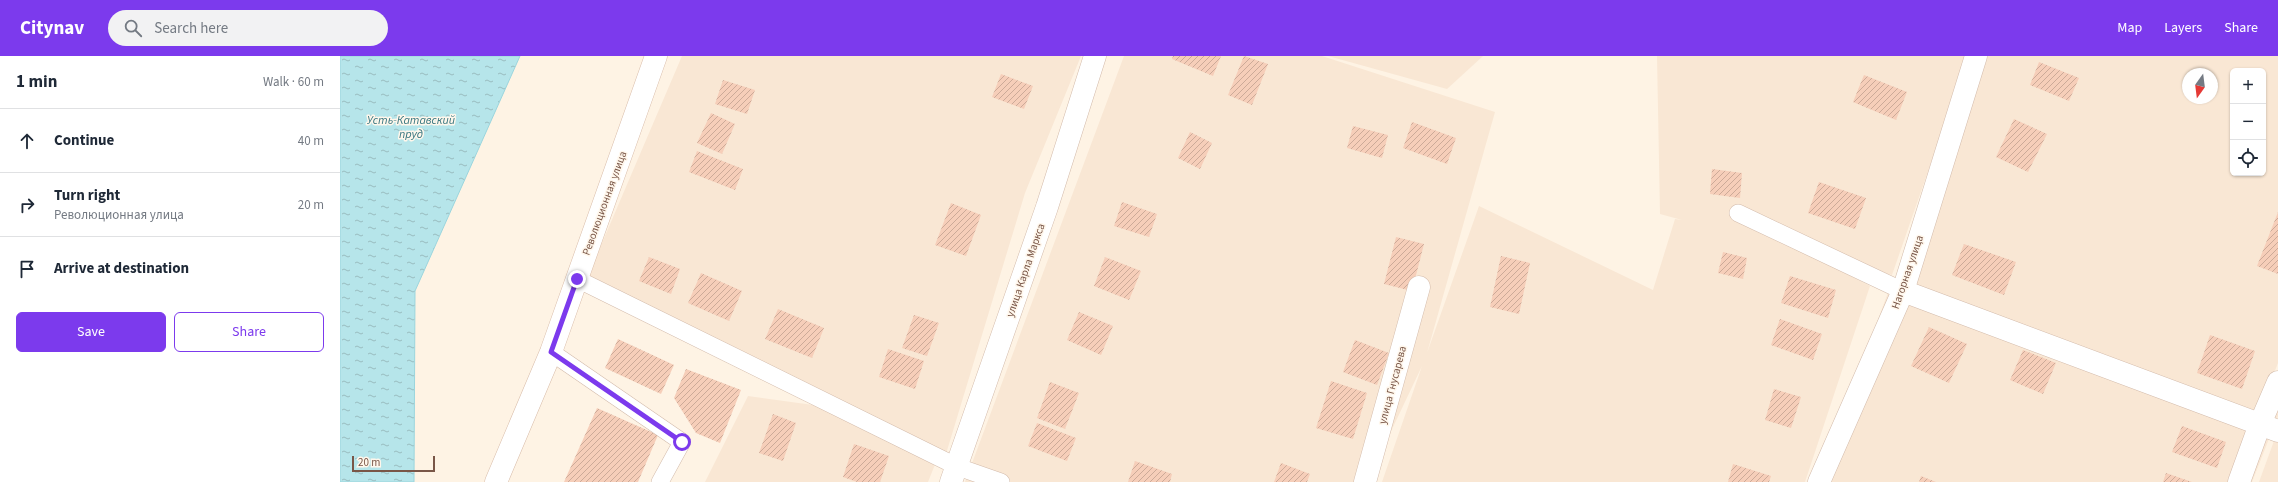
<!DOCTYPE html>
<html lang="en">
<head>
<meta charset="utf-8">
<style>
	body { margin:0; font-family:"Source Sans 3",sans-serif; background:#f2f2f3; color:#1f2937 }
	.controls { position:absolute; right:12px; top:12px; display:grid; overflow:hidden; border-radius:6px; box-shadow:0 1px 3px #0004 }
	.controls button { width:36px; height:36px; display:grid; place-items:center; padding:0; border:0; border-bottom:1px solid #e0e1e3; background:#fff; color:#1f2937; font:20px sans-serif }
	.compass { position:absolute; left:1842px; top:12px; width:36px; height:36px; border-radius:50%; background:#fff; box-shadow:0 1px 3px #0004; rotate:194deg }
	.scale { position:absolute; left:12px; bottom:10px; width:83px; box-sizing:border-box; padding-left:4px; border:2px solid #795647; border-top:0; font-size:11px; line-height:14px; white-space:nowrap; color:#795647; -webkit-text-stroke:3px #fff7ec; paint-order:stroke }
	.stop { position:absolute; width:12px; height:12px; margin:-9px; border:3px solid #7c3aed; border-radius:50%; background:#fff }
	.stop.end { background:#7c3aed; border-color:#fff; box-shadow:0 1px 4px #0008 }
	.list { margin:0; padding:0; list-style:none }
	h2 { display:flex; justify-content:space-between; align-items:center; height:52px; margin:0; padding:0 16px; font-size:17px }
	h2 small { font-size:13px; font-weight:400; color:#747a83 }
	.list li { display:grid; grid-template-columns:26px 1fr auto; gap:12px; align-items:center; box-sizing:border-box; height:64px; padding:0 16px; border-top:1px solid #e0e1e3 }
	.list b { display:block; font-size:15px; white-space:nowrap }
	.list p { margin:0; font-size:13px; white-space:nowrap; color:#747a83 }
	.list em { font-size:13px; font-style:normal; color:#747a83 }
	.actions { display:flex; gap:8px; padding:12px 16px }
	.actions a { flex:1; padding:9px 0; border:1px solid #7c3aed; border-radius:6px; text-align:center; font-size:14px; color:#7c3aed }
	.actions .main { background:#7c3aed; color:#fff }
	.icon { flex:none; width:22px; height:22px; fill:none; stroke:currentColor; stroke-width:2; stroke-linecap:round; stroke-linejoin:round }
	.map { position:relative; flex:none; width:1938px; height:426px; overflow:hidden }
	header { display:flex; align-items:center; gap:24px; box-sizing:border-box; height:56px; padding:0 20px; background:#7c3aed; color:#fff }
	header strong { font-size:19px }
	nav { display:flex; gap:22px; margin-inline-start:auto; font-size:14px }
	.search { width:280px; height:36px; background:#f2f2f3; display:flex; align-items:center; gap:10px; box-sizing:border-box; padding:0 14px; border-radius:22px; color:#747a83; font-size:15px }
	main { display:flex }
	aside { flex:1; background:#fff }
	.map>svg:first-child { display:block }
	.residential { fill:#f9e7d4; fill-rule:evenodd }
	.water { fill:url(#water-ripples); stroke:#9bd5dd }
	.building { fill:url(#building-hatch) }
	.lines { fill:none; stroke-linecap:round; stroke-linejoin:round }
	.lane-casing { stroke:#d3bbab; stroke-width:18 }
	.street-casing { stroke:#d3bbab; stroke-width:23 }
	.secondary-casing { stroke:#d9bdaa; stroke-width:23 }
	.lane { stroke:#fff; stroke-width:17 }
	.street { stroke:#fff; stroke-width:22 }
	.secondary { stroke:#fff; stroke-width:22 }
	.route { stroke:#7c3aed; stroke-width:5 }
	.labels { text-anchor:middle; stroke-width:3; stroke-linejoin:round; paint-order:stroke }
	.street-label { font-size:11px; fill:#795647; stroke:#fff7ec }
	.water-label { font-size:12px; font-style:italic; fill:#397780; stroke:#fff7ec }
</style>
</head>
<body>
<header>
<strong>Citynav</strong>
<div class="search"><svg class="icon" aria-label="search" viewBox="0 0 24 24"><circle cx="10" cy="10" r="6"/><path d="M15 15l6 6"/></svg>Search here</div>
<nav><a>Map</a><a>Layers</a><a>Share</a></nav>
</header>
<main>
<aside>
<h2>1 min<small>Walk · 60 m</small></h2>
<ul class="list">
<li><svg class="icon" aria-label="ahead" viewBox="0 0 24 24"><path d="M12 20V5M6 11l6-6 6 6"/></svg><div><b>Continue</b></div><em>40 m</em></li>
<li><svg class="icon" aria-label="right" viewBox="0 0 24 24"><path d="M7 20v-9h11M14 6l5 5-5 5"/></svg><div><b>Turn right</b><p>Революционная улица</p></div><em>20 m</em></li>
<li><svg class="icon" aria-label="arrive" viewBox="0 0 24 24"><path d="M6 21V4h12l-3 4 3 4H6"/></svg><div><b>Arrive at destination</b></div></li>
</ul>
<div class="actions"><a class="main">Save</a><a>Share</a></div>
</aside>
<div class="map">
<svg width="1938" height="426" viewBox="0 0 1938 426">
	<defs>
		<pattern id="water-ripples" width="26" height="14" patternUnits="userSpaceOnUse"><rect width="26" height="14" fill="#b6e5ea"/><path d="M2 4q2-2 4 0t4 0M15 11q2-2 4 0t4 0" fill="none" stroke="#99bcbf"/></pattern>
		<pattern id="building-hatch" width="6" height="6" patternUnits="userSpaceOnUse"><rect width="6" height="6" fill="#f6ceb9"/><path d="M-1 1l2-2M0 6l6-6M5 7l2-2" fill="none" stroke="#ccaa98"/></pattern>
	</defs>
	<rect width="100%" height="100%" fill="#fef3e4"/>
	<g class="residential">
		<polygon points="342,0 741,0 685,137 606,398 247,222"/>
		<polygon points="784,0 982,0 1155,56 1087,297 1139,150 1313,234 1335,163 1342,164 1320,158 1317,0 1628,0 1552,219 1465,196 1530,230 1465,426 1042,426 1082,310 1027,426 625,426"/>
		<polygon points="988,0 1143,0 1107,33"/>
		<path d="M 1648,0 L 1938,0 L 1938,307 L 1920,352 L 1938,346 L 1938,360 L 1912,426 L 1478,426 L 1553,223 L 1566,227 ZM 1893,15 L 1923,15 L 1923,117 L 1893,117 ZM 1848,18 L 1872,18 L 1872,42 L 1848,42 Z"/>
		<polygon points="408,340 473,349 596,406 588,426 365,426"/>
		<polygon points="1938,374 1938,426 1919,426"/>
	</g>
	<polygon class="water" points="0,0 180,0 75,235 74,426 0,426"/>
	<g class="building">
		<polygon points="833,0 881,0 873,20 832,3"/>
		<polygon points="904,0 928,8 912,49 888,39"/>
		<polygon points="1699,6 1739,22 1729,45 1690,29"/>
		<polygon points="661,18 693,30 684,53 652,41"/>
		<polygon points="1524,19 1567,36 1556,64 1513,46"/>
		<polygon points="383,24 415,34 407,58 375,48"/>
		<polygon points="371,57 395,68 382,98 357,87"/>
		<polygon points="1674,63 1707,78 1688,116 1656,101"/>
		<polygon points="1072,66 1116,82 1107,108 1063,92"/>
		<polygon points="1013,70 1048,79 1042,102 1007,92"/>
		<polygon points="850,76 872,87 860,113 838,102"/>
		<polygon points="357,95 403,113 395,134 349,116"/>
		<polygon points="1372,113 1402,117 1400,142 1370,138"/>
		<polygon points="1479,126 1526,142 1515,173 1468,157"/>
		<polygon points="782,146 817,158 809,181 774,170"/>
		<polygon points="611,147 641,159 626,200 595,189"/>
		<polygon points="1938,156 1938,218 1917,210"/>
		<polygon points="1056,181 1084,188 1072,235 1044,228"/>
		<polygon points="1624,188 1676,206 1664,239 1612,219"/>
		<polygon points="1383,196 1407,202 1403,223 1378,217"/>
		<polygon points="1161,200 1190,207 1179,258 1150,251"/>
		<polygon points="309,201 340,213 331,238 299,225"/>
		<polygon points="765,201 801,215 789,244 754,230"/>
		<polygon points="361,217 402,235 389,265 348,247"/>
		<polygon points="1450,220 1496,234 1488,262 1441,247"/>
		<polygon points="438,253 484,272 472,302 425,283"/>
		<polygon points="739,256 773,270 761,299 727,284"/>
		<polygon points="574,259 599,267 587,300 562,292"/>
		<polygon points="1440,263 1482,278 1473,304 1431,289"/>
		<polygon points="1589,271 1627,288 1609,327 1571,310"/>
		<polygon points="1870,279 1915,295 1902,333 1857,317"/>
		<polygon points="278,283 334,309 321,338 265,312"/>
		<polygon points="1015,284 1049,297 1037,329 1003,316"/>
		<polygon points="548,293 584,305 575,333 539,321"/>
		<polygon points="1683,294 1716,307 1703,338 1670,324"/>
		<polygon points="346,313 401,334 380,387 356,377 334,342"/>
		<polygon points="991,325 1027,337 1013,383 976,372"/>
		<polygon points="710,326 739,337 725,373 697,362"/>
		<polygon points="1434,333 1461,341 1451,372 1425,364"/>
		<polygon points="257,352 318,379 298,426 224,426"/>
		<polygon points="433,358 456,367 443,405 419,397"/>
		<polygon points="697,367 736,382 727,405 688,390"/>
		<polygon points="1842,370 1886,386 1877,412 1832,396"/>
		<polygon points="514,388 549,400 540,426 517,426 503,421"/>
		<polygon points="795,405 832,418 830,426 788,426"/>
		<polygon points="941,407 970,418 967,426 934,426"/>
		<polygon points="1393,408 1431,420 1429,426 1388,426"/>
		<polygon points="1826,417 1852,426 1823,426"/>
		<polygon points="1581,420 1596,426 1579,426"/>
	</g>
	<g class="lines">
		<g class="lane-casing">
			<g id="lane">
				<polyline points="1398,157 1563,235"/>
				<polyline points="237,223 618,411 661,426"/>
				<polyline points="211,296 342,386 320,426"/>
			</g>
		</g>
		<g class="street-casing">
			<g id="street">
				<polyline points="1563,235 1938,375"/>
				<polyline points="611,426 707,151 755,0"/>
				<polyline points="1025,426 1079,231"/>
				<polyline points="1479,426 1563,235 1636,0"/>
				<polyline points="1899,426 1920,368 1938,326"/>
			</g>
		</g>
		<g class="secondary-casing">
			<polyline id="secondary" points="156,426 211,296 316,0"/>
		</g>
		<use href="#lane" class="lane"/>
		<use href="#street" class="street"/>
		<use href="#secondary" class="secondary"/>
	</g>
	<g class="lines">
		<polyline class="route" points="237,223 211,296 342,386"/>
	</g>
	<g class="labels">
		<g class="street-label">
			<text transform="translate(264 147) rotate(-70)" y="4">Революционная улица</text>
			<text transform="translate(685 214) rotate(-71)" y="4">улица Карла Маркса</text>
			<text transform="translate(1567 216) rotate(-71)" y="4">Нагорная улица</text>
			<text transform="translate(1052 329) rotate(-75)" y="4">улица Гнусарева</text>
		</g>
		<g class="water-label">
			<text x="71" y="68">Усть-Катавский<tspan x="71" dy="14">пруд</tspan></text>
		</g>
	</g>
</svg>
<div class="controls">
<button>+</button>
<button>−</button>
<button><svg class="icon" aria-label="locate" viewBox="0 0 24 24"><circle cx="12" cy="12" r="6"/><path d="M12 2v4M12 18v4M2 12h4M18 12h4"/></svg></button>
</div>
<svg class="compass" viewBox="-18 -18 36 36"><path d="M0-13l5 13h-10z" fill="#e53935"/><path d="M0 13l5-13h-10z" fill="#747a83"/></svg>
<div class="scale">20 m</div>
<div class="stop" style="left:342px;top:386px"></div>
<div class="stop end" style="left:237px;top:223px"></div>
</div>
</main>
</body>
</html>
